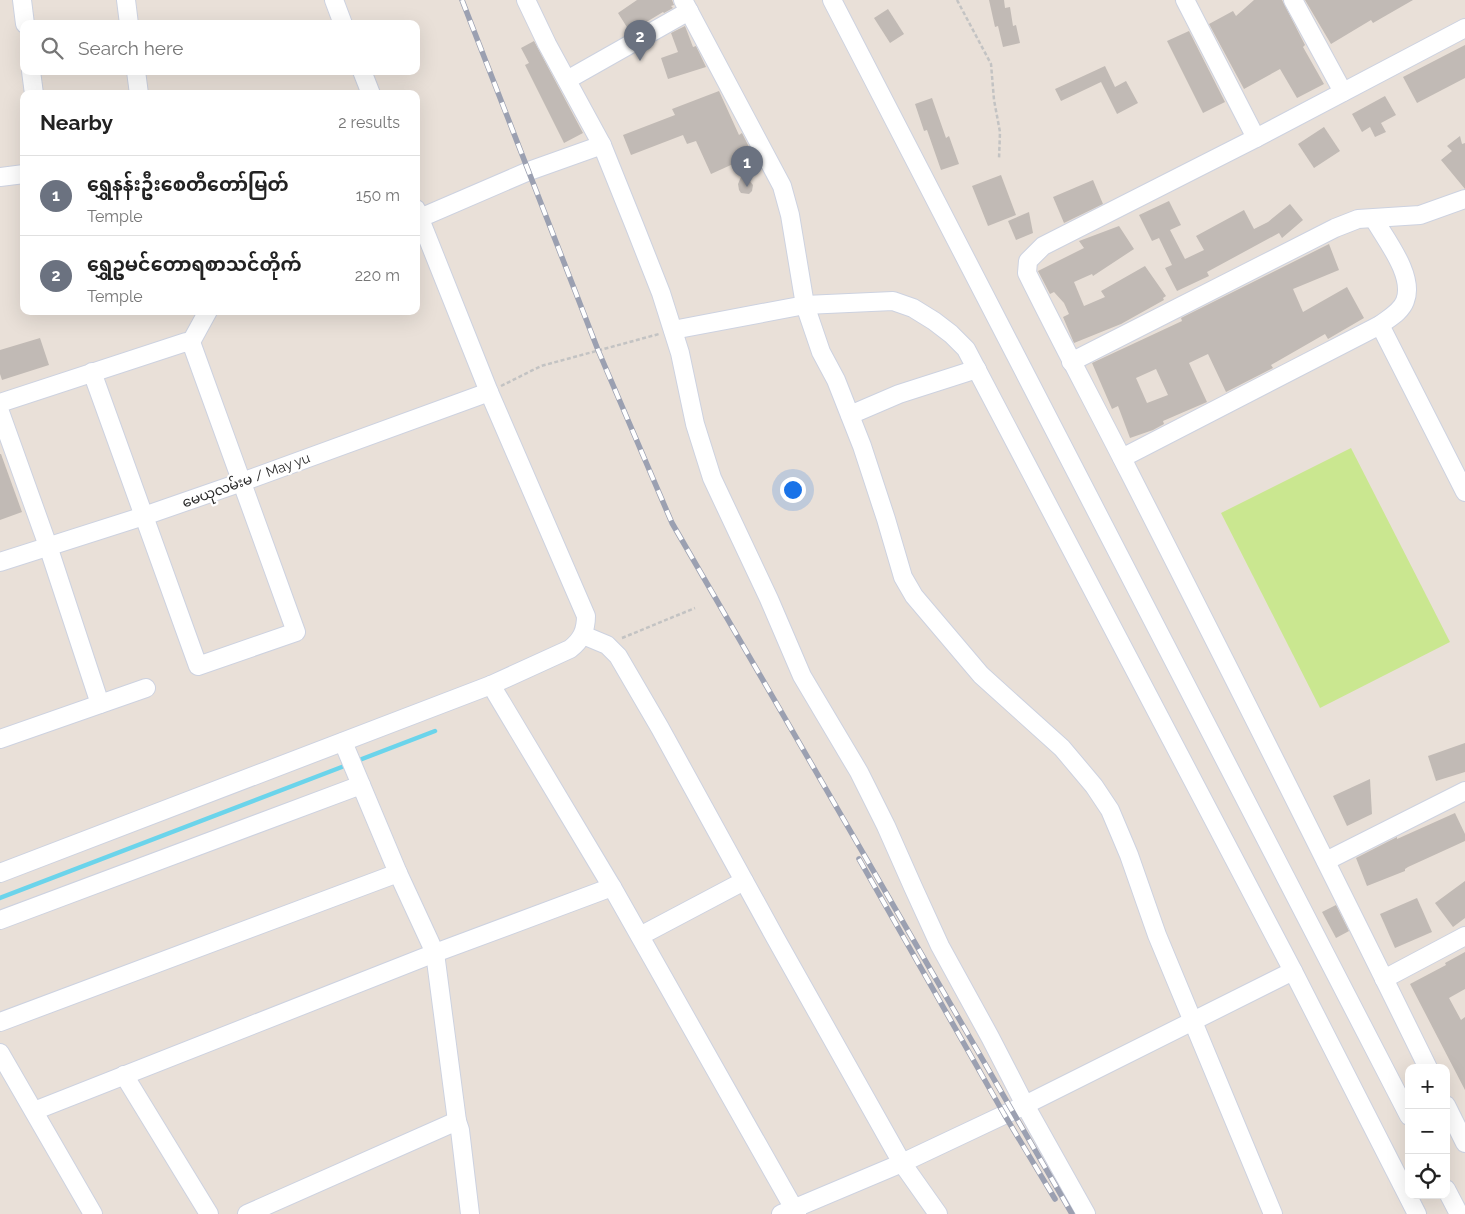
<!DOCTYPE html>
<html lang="en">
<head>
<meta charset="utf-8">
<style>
	body { margin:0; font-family:Raleway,"Noto Sans Myanmar",sans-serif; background:#f6f6f6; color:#222 }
	.controls { position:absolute; right:15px; bottom:15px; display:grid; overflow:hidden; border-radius:10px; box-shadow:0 5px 20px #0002 }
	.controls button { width:45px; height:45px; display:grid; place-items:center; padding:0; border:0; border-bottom:1px solid #e0e0e0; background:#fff; color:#222; font:25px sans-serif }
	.you { position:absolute; left:792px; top:489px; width:18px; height:18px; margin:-12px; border:4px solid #fff; border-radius:50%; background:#1a73e8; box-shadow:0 0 0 8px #1a73e833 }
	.badge { display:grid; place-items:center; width:32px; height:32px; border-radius:50%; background:#386cf6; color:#fff; font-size:16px; font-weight:700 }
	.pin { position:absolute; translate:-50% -41px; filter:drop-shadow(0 1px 2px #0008) }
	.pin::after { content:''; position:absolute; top:26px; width:18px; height:15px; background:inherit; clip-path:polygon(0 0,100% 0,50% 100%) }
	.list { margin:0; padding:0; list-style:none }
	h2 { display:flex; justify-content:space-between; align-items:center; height:65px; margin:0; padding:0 20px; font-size:21px }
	h2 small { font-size:16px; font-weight:400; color:#767676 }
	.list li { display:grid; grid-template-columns:32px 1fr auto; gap:15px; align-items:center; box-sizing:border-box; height:80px; padding:0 20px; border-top:1px solid #e0e0e0 }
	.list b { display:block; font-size:19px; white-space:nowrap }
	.list p { margin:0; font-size:16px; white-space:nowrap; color:#767676 }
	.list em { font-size:16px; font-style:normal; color:#767676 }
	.icon { flex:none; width:28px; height:28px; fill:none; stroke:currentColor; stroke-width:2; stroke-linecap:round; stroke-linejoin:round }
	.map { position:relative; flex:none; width:1465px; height:1214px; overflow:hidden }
	.search { position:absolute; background:#fff; box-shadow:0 5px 20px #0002; left:20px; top:20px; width:400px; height:55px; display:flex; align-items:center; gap:12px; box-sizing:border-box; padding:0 18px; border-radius:10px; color:#767676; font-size:19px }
	.panel { position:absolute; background:#fff; box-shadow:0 5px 20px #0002; left:20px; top:90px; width:400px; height:225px; border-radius:10px }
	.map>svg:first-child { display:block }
	.pitch { fill:#cae790 }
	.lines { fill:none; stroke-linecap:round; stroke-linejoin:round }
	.stream { stroke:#6bd4eb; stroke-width:4.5 }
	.building { fill:#c1bab5; fill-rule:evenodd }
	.minor-casing { stroke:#cdd2e0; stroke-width:20 }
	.path { stroke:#c3c3c3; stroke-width:2.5; stroke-dasharray:4 2.5; stroke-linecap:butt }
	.minor { stroke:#fff; stroke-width:18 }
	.rail-casing { stroke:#9ba0b1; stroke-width:5.5 }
	.rail { stroke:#fff; stroke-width:4; stroke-dasharray:11; stroke-linecap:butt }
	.labels { text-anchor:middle; stroke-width:4.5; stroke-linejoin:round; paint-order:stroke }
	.street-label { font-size:14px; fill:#272727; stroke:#fff }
</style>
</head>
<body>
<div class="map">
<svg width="1465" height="1214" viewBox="0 0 1465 1214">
	<rect width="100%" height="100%" fill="#e9e0d8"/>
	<polygon class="pitch" points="1351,448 1450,642 1320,708 1221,513"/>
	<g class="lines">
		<g class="stream">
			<polyline points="354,762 435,731"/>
			<polyline points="0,898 347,765"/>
		</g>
	</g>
	<g class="building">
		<polygon points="637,0 672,0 674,5 671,6 673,8 664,13 663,12 630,32 618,13"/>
		<polygon points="989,0 1004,0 1005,8 1010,7 1013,26 1016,25 1020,43 1003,47 998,26 995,27"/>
		<polygon points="1254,0 1282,0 1305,45 1303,47 1324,84 1297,98 1280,69 1244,89 1209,24 1233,11 1236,16"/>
		<polygon points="1305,0 1413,0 1373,23 1371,20 1331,44"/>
		<polygon points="888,9 904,34 890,43 874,18"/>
		<polygon points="685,26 693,47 696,46 706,67 668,79 661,58 678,52 671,33"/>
		<polygon points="1189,31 1225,102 1203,113 1167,41"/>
		<polygon points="534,41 583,133 564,143 525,65 529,63 521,48"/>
		<polygon points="1465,45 1465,78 1417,103 1403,77"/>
		<polygon points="1105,66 1115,87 1126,81 1138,103 1117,114 1101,82 1061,101 1055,89"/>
		<polygon points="719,91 739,135 742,133 753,155 711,174 696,141 687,144 683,135 631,155 623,135 675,115 672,109"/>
		<polygon points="1385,96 1396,115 1381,123 1386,132 1375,137 1370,127 1362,132 1352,114"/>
		<polygon points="932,98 946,138 949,136 959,164 941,170 927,130 924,131 915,104"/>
		<polygon points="1324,127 1340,151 1314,168 1298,144"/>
		<polygon points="1460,136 1462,144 1465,143 1465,189 1441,160 1452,151 1447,146"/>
		<polygon points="1001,175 1016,215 988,226 972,186"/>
		<polygon points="741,177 749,180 753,185 752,191 749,194 741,193 739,190 738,184"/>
		<polygon points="1093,180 1103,204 1064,223 1053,197"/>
		<polygon points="1169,201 1181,225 1170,230 1185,259 1204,250 1196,236 1244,210 1254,229 1268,222 1290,204 1303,220 1282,238 1279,233 1207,272 1209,276 1177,291 1165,268 1172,265 1159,238 1152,241 1139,215"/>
		<polygon points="1029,212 1033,233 1016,240 1008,221"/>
		<polygon points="1119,226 1134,249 1093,276 1092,274 1074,282 1084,306 1105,297 1101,291 1145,266 1166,296 1163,298 1164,300 1121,324 1074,343 1063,317 1069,314 1064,303 1054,292 1050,294 1038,271 1084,248 1079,241"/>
		<path d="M 1329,244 L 1339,270 L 1293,289 L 1303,312 L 1347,287 L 1364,318 L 1328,339 L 1325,334 L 1271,365 L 1273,368 L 1226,392 L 1208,354 L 1189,363 L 1207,402 L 1163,421 L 1164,424 L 1153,430 L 1130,438 L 1118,406 L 1112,409 L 1092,363 L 1182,321 L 1181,318 ZM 1156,369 L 1168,395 L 1147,403 L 1136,378 Z"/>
		<polygon points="40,338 49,365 2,380 0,374 0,350"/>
		<polygon points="0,454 1,454 22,512 0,520"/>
		<polygon points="1465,743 1465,772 1436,781 1428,756"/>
		<polygon points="1370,779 1372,814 1347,826 1333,796"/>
		<polygon points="1455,813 1465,834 1465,841 1408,867 1405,869 1405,871 1367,886 1356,858 1397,837 1397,839"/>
		<polygon points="1465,881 1465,918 1453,927 1435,903"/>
		<polygon points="1417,898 1432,932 1395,948 1380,914"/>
		<polygon points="1336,905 1349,931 1336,938 1322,912"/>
		<polygon points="1465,952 1465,989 1449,998 1461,1020 1465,1017 1465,1090 1410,984 1446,965 1445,963"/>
	</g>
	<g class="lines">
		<g class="minor-casing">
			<g id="minor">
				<polyline points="22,0 25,24"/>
				<polyline points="126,0 129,24"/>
				<polyline points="334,0 343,24"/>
				<polyline points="526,0 547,44 602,145 635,227 661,293 680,353 695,424 712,478 769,599 802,676 859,772 886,826 913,887 940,946 990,1037 1025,1105 1086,1214"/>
				<polyline points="683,0 782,186 790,215 805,305 821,352 836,380 862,446 886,519 903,577 914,596 981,675 1062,748 1094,786 1110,810 1129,855 1157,935 1273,1214"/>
				<polyline points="832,0 1409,1116"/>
				<polyline points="1185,0 1256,138"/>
				<polyline points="1293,0 1343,92"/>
				<polyline points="31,71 34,94"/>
				<polyline points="136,71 139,94"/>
				<polyline points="362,71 371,94"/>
				<polyline points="567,80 689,11"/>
				<polyline points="0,177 24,174"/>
				<polyline points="420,218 529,171 602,145"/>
				<polyline points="1380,325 1465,492"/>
				<polyline points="673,330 805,305 893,301 913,308 934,321 951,334 966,349 1293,971 1417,1214"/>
				<polyline points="191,342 208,311"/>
				<polyline points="1071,362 1335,228 1358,219 1420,215 1465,199"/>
				<polyline points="0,403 186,342 191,342 296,632 198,666 92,372"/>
				<polyline points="0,412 48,546 100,704"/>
				<polyline points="850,415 899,394 977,369"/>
				<path d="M 1122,458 L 1380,325 C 1389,318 1401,312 1405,301 C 1415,276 1386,240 1374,219"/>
				<polyline points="0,562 144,516 242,482 489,392"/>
				<polyline points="583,635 607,645 618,656 660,728 776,939 902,1163 938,1214"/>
				<polyline points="491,685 612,887 797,1214"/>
				<polyline points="0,739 146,688"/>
				<polyline points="343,742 398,873 435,953 457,1121"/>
				<polyline points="1326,861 1465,791"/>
				<path d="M 0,873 L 491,685 L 570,649 C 582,640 586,630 586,616 L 489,392 L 416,209"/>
				<polyline points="0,920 361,785"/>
				<polyline points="640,936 744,881"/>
				<polyline points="1384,979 1465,936"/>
				<polyline points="0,1022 398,873"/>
				<polyline points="0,1053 93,1214"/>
				<path d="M 1428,1068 C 1330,868 1230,670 1129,472 C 1095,405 1060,340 1027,273 L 1028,261 L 1043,246 L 1256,138 L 1465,28"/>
				<polyline points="124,1075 209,1214"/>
				<polyline points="1446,1105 1465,1143"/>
				<polyline points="34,1111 435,953 612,887"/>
				<polyline points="1446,1189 1459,1214"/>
				<polyline points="247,1214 457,1121 460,1130 470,1214"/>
				<polyline points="781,1214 902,1163 1025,1105 1293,971"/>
			</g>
		</g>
		<g class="path">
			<polyline points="957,0 991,64 994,100 1000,132 999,159"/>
			<polyline points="501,386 541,366 659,334"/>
			<polyline points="622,638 695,608"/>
		</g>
		<use href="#minor" class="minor"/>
		<g class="rail-casing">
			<g id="rail">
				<polyline points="462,0 598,350 672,523 1072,1214"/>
				<polyline points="859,859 1004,1114 1055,1199"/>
			</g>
		</g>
		<use href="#rail" class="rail"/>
	</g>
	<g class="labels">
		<g class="street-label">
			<text transform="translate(246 480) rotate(-20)" y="5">မေယုလမ်းမ / May yu</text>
		</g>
	</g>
</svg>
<div class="controls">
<button>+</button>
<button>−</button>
<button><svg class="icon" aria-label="locate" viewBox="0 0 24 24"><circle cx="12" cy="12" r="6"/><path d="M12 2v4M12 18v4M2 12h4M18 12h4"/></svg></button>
</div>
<div class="you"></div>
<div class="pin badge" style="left:747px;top:187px;background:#6b7280">1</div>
<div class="pin badge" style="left:640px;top:61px;background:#6b7280">2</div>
<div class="search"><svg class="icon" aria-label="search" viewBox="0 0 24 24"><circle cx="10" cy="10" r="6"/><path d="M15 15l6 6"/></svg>Search here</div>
<section class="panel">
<h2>Nearby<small>2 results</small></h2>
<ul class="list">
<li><span class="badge" style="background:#6b7280">1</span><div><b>ရွှေနန်းဦးစေတီတော်မြတ်</b><p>Temple</p></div><em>150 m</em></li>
<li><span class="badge" style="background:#6b7280">2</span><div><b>ရွှေဥမင်တောရစာသင်တိုက်</b><p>Temple</p></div><em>220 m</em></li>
</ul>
</section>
</div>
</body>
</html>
